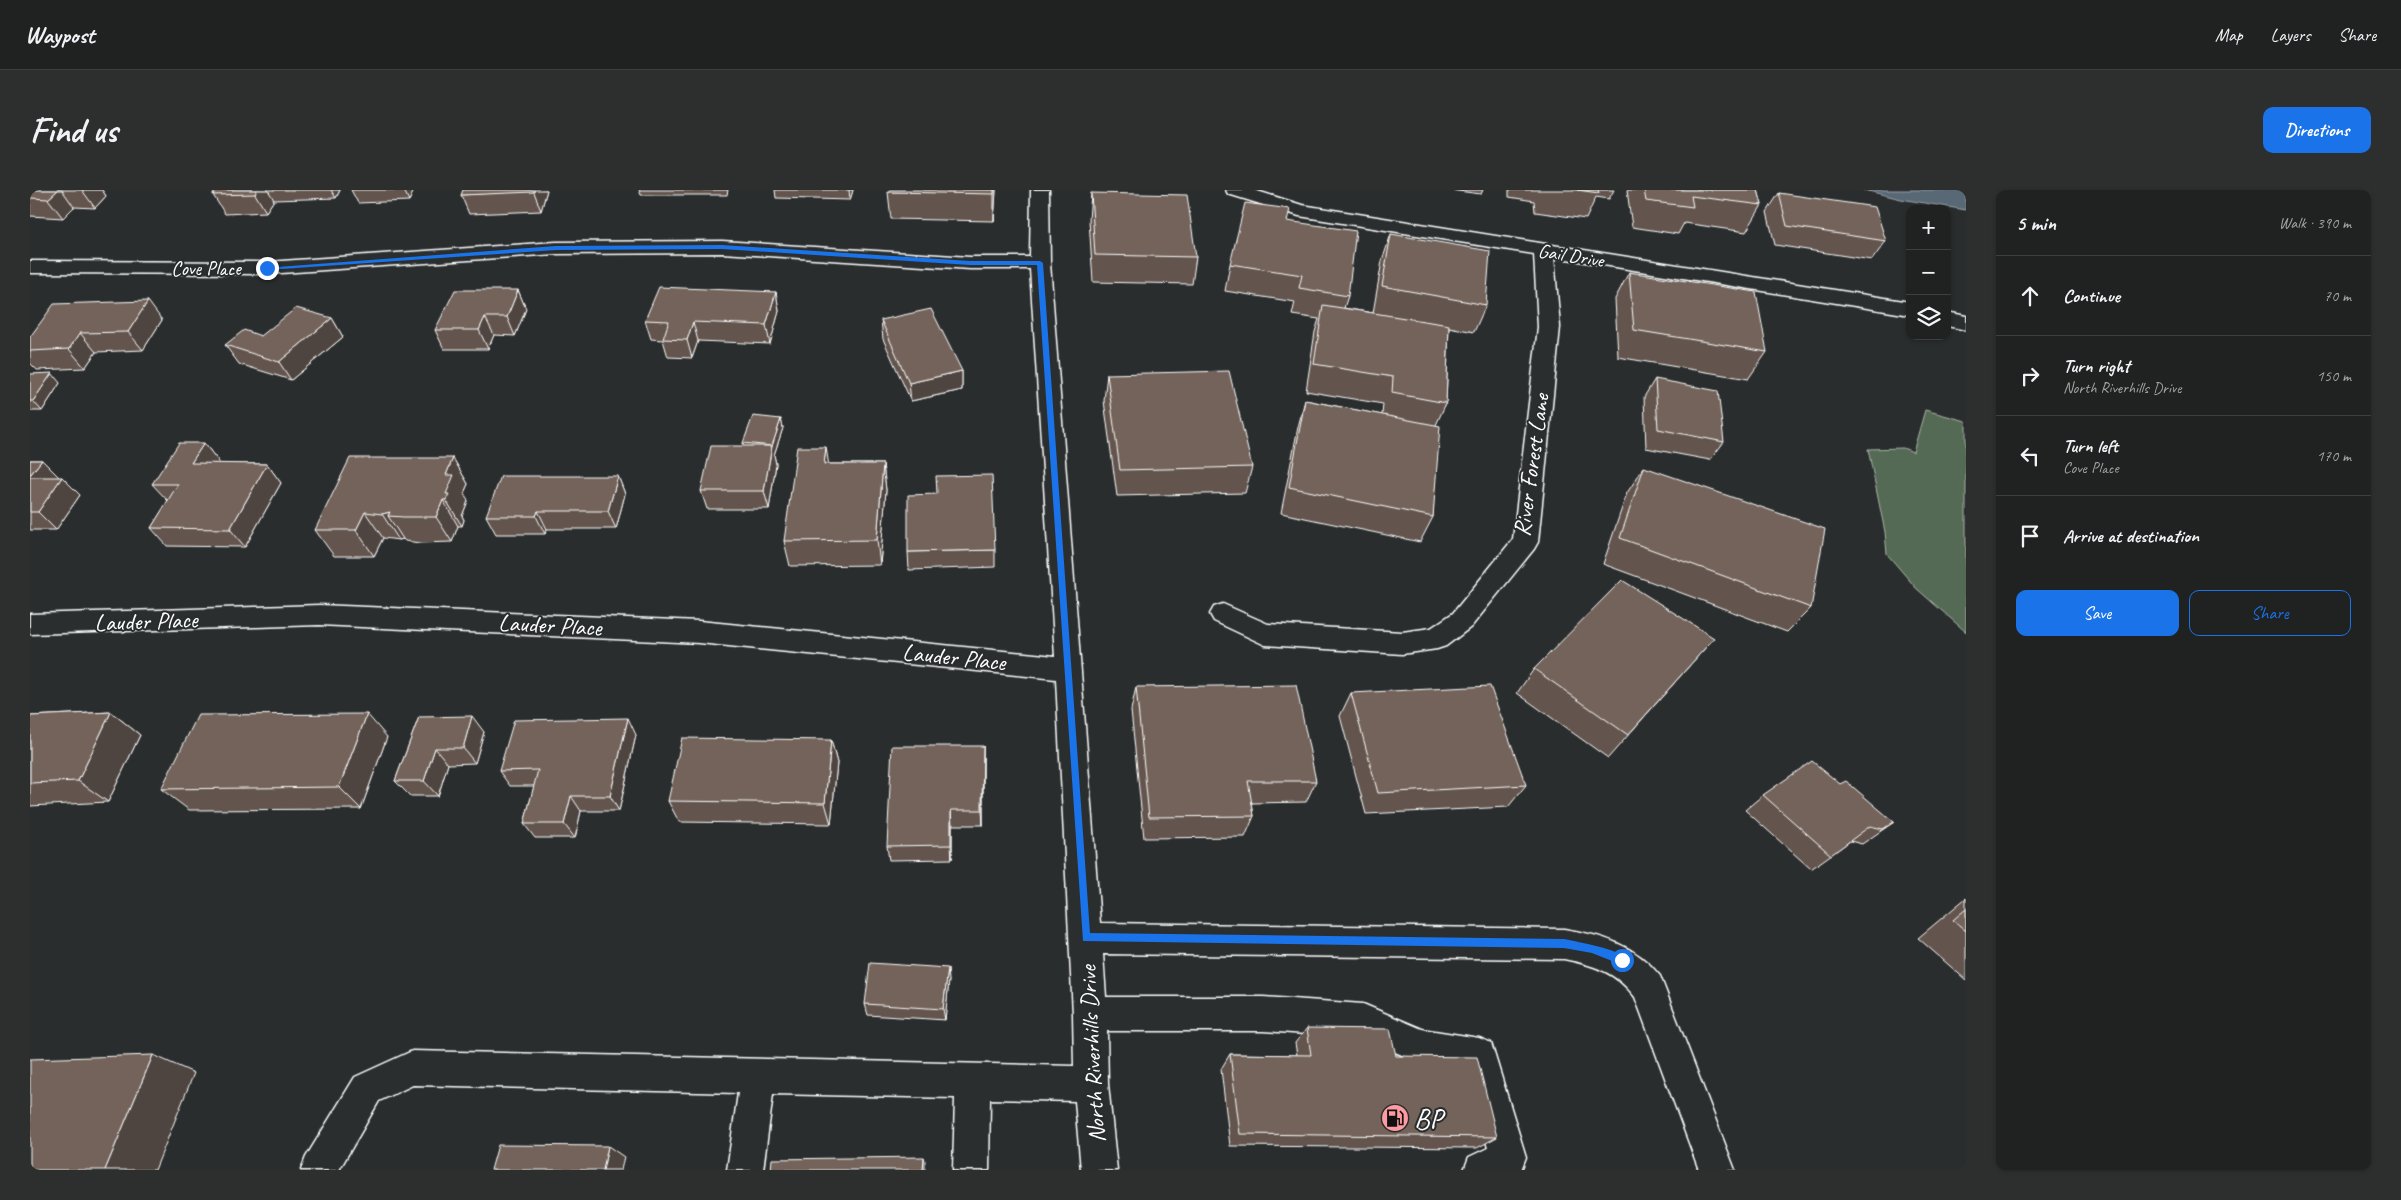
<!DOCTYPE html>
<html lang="en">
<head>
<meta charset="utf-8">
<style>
	body { margin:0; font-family:Caveat,sans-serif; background:#2d2f2f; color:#f1f3f6 }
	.controls { position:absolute; right:15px; top:15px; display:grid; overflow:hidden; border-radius:10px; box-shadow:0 1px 4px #0004 }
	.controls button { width:45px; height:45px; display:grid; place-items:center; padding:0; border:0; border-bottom:1px solid #3d3f40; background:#202222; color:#f1f3f6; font:25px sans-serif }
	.stop { position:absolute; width:15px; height:15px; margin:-11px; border:4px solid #1a73e8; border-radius:50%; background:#fff }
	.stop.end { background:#1a73e8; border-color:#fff; box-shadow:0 1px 5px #0008 }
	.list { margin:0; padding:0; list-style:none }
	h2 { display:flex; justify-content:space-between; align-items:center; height:65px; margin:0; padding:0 20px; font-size:21px }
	h2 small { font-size:16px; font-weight:400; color:#a2a4a5 }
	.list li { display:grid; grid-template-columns:32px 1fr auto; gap:15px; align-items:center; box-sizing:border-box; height:80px; padding:0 20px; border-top:1px solid #3d3f40 }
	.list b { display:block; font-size:19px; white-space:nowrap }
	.list p { margin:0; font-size:16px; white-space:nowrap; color:#a2a4a5 }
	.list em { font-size:16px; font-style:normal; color:#a2a4a5 }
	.actions { display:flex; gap:10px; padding:15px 20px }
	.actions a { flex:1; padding:11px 0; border:1px solid #1a73e8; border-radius:10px; text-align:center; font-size:18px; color:#1a73e8 }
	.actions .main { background:#1a73e8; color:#fff }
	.icon { flex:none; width:28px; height:28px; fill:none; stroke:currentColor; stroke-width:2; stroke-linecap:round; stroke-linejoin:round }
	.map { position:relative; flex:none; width:1936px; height:980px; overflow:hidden; border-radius:10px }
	header { display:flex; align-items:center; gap:30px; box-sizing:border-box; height:70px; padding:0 25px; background:#202222; border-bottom:1px solid #3d3f40 }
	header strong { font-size:24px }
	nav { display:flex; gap:28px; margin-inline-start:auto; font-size:18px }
	.intro { display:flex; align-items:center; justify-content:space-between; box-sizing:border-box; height:120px; padding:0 30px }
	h1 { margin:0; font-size:35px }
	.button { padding:12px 22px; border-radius:10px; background:#1a73e8; color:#fff; font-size:18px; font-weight:700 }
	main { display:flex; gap:30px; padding:0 30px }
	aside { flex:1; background:#202222; border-radius:10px; box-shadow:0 1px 4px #0004 }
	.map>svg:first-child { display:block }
	.green { fill:#556a55; stroke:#aab4aa }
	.water { fill:#586774; stroke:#9ba4ac }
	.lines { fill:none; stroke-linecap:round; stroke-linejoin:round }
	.minor-casing { stroke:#fff; stroke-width:3 }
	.minor { fill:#2a2d2e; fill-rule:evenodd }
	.wall { fill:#63554d; stroke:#fff }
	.shaded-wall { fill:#50453f; stroke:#fff }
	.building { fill:#73635a; stroke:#fff }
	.route { fill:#1a73e8 }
	.labels { text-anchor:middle; stroke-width:4; stroke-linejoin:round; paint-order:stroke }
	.far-street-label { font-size:20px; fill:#fff; stroke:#2a2d2e }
	.street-label { font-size:24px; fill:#fff; stroke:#2a2d2e }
	.near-poi-label { font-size:29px; fill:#fff; stroke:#2a2d2e; text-anchor:start }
</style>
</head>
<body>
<header>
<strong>Waypost</strong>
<nav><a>Map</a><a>Layers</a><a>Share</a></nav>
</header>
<div class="intro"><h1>Find us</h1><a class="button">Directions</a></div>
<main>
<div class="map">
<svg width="1936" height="980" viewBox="0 0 1936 980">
	<rect width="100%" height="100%" fill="#2a2d2e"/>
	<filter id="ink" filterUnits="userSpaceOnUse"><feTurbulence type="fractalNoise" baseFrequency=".02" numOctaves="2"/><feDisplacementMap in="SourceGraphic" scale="10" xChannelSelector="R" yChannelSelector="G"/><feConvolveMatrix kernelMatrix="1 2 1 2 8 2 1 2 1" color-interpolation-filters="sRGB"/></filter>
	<g filter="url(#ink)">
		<polygon class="green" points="1895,220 1936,231 1936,442 1886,398 1857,364 1855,342 1838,259 1873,258 1883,262"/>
		<polygon class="water" points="1834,0 1936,0 1936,20 1871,9"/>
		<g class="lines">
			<g class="minor-casing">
				<g id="minor">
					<path d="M 1001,0 L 1019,0 L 1020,73 L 1070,733 L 1534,739 C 1571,745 1606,755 1630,786 L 1705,980 L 1669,980 L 1605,807 C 1586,782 1564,775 1534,769 L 1073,764 L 1076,807 L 1233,807 L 1333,814 L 1392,839 L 1449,848 L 1461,853 L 1496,967 L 1491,980 L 1434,980 L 1439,967 L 1458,958 L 1436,880 L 1391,873 L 1332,848 L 1233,841 L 1077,841 L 1078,894 L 1087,980 L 1051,980 L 1045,911 L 960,909 L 959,980 L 923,980 L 925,908 L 743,904 L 733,980 L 697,980 L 708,903 L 383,895 L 349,911 L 309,980 L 271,980 L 276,967 L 325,887 L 382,861 L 1044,876 L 1043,824 L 1026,489 L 669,453 L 289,435 L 0,444 L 0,424 L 289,415 L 669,431 L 1025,466 L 1000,79 L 940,79 L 692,63 L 526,64 L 237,84 L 0,83 L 0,71 L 237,72 L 526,52 L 692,51 L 940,67 L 1000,67 Z"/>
					<polygon points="1196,0 1224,0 1272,15 1880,112 1880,125 1524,67 1530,137 1508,352 1504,359 1441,437 1416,456 1407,459 1372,464 1235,455 1184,431 1180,424 1184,417 1193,414 1238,434 1372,442 1401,438 1423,423 1483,349 1508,137 1504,64 1269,26 1198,4"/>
					<polygon points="1917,122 1936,126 1936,140 1917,136"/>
				</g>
			</g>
			<use href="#minor" class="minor"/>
		</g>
		<g class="wall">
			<polygon points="0,0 72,0 76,6 65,18 44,17 33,28 0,26"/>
			<polygon points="186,0 310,0 306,8 244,10 236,22 195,24 183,5"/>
			<polygon points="321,0 384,0 379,11 328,13"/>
			<polygon points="517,0 511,21 439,24 431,5"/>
			<polygon points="609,0 698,0 697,5 611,5"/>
			<polygon points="745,0 823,0 820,10 746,8"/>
			<polygon points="966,0 964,31 861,29 858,2"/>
			<polygon points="1420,0 1453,0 1451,4"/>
			<polygon points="1479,0 1584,0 1579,9 1566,7 1556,29 1505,22 1504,11 1479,7"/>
			<polygon points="1597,0 1728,0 1732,15 1716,42 1654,33 1648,44 1602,37"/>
			<polygon points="1061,3 1166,67 1162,94 1063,92 1059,30"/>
			<polygon points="1749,3 1856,51 1842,70 1745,55 1737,22"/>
			<polygon points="1257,31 1318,106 1314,118 1343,123 1352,71 1361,44 1456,115 1444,142 1419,137 1416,213 1406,235 1403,327 1390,352 1251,323 1268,237 1275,210 1352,225 1353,214 1276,201 1285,142 1289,129 1262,125 1265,112 1195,101 1200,74"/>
			<polygon points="1599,82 1737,162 1718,189 1588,167 1585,109"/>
			<polygon points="488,100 496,119 485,146 464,145 458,159 414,159 405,140"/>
			<polygon points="746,102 749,121 740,154 668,151 662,168 638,167 633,150 621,149 615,130"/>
			<polygon points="302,128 313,147 261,190 209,174 195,155"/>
			<polygon points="132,130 113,160 66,162 55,178 7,180 0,173 0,147"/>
			<polygon points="851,130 932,181 932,200 881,211 853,149"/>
			<polygon points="0,184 30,193 12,221 0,221"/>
			<polygon points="1077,184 1222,277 1215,303 1087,306 1074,211"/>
			<polygon points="1625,189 1694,252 1680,270 1616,258 1614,207"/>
			<polygon points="751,229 753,238 744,265 746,274 739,319 677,319 671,301 713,256 713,253"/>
			<polygon points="174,253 189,272 188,274 237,274 251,293 215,357 137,356 121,338 138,311 122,294"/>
			<polygon points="423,268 438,294 434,303 438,311 432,326 434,330 432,336 428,336 422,352 390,353 375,351 373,349 369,350 353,348 344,366 304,366 285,340"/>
			<polygon points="0,270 12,270 29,287 50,305 26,340 0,340"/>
			<polygon points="799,274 853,274 856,300 850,375 760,376 754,351"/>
			<polygon points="1614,277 1781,418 1757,442 1573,374 1597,303"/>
			<polygon points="588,286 595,304 586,339 517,339 515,344 466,344 456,326"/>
			<polygon points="965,360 965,377 879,380 878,362"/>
			<polygon points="1684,448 1578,568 1487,503 1504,479"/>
			<polygon points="1106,497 1286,591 1276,612 1222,613 1224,626 1215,647 1114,648 1101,520"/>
			<polygon points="1321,503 1496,595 1478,617 1336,624 1310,526"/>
			<polygon points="81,522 110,545 78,612 0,616 0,526"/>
			<polygon points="389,527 454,542 445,573 418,574 408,606 380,606 365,591"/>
			<polygon points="606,545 589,621 551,621 545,648 505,648 494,634 504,596 480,596 469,581"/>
			<polygon points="357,547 331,619 159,620 131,599"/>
			<polygon points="801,550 807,573 801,634 649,632 638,611"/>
			<polygon points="953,556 953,635 922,635 922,669 859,670 857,656"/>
			<polygon points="1810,594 1864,632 1832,654 1820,651 1781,679 1715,620 1733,605"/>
			<polygon points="1936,708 1936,790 1888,748"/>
			<polygon points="919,790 915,830 838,825 835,814"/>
			<polygon points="1277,838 1366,866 1467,947 1447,958 1200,956 1191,879 1200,864 1267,865 1265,853"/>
		</g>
		<g class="shaded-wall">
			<polygon points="28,0 32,0 44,17 33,28 18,9"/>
			<polygon points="52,0 72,0 76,6 65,18"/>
			<polygon points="227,0 238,0 244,10 236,22 225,4"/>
			<polygon points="301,0 310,0 306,8"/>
			<polygon points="374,0 384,0 379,11"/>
			<polygon points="504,0 517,0 511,21 504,2"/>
			<polygon points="819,0 823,0 820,10"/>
			<polygon points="964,0 966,0 964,31"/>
			<polygon points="488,100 496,119 485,146 477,127"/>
			<polygon points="746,102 749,121 740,154 736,135"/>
			<polygon points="118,111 132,130 113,160 98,142"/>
			<polygon points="455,127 464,145 458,159 449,140"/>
			<polygon points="302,128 313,147 261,190 249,172"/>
			<polygon points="663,132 668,151 662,168 657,150"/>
			<polygon points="50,143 66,162 55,178 39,159"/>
			<polygon points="932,181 932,200 881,211 879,193"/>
			<polygon points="22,183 30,193 12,221 3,211"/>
			<polygon points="751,229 753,238 744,265 746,274 739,319 734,301 742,256"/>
			<polygon points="174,253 189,272 177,292 161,273"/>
			<polygon points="796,257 800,283 794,274"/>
			<polygon points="423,268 438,294 434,303 438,311 432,326 434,330 432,336 416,310 416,285"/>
			<polygon points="12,270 30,288 0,288 0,285"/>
			<polygon points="237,274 251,293 215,357 200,339"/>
			<polygon points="853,274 856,300 850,375 847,350"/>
			<polygon points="588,286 595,304 586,339 578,321"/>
			<polygon points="32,287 50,305 26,340 8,322"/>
			<polygon points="413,310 428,336 422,352 406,327"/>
			<polygon points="508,321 517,339 515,344 506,326"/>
			<polygon points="335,322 353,348 344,366 326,340"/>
			<polygon points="360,322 358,326 373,349 369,350 352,324"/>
			<polygon points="81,522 110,545 78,612 48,591"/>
			<polygon points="337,524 357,547 331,619 309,597"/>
			<polygon points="442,526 454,542 445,573 433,558"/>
			<polygon points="598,528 606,545 589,621 580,606"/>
			<polygon points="801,550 807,573 801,634 795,613"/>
			<polygon points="953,556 953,635 952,620"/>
			<polygon points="405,558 418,574 408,606 394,591"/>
			<polygon points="541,606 551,621 545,648 534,634"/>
			<polygon points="921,620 922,635 922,669 921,655"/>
			<polygon points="918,778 919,790 915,830 913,819"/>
			<polygon points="123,865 164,883 125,980 75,980"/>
			<polygon points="578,956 594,967 591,980 573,980"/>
			<polygon points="894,967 895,971 895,980 893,980"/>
		</g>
		<g class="building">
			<polygon points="0,0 28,0 18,9 0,8"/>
			<polygon points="186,0 227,0 225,4 183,5"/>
			<polygon points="433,0 504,0 504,2 431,5"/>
			<polygon points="859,0 964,0 964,4 858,2"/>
			<polygon points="1547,0 1568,0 1569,3"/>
			<polygon points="1614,0 1728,0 1732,15 1661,6 1663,17 1616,11"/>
			<polygon points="1061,3 1157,5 1166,67 1065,65"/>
			<polygon points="1749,3 1845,17 1856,51 1757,36"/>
			<polygon points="1215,13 1260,19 1257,31 1326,41 1318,106 1269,98 1272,85 1200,74"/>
			<polygon points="1361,44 1460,61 1456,115 1352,96"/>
			<polygon points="1599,82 1726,102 1737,162 1604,140"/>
			<polygon points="629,97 746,102 736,135 663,132 657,150 633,149 639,131 615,130"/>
			<polygon points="425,100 488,100 477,127 455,127 449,140 405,140"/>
			<polygon points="118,111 98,142 50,143 39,159 0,161 0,147 24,114"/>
			<polygon points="1293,115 1419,135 1416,213 1362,203 1363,187 1284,174"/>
			<polygon points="266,118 302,128 249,172 195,155 214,140 231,146"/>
			<polygon points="901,119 932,181 879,193 851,130"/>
			<polygon points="1199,181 1222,277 1090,280 1077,184"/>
			<polygon points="22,183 3,211 0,211 0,184"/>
			<polygon points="1625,189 1688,201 1694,252 1628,239"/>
			<polygon points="1275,210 1410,236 1403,327 1259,297"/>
			<polygon points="723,226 751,229 742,256 713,253"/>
			<polygon points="149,253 174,253 161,273 237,274 200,339 121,338 148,294 122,294"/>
			<polygon points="681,256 742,256 734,301 671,301"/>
			<polygon points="767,257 796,257 794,274 853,274 847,350 754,351"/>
			<polygon points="320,268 423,268 416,285 424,285 416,304 419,304 416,310 413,310 406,327 374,327 358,326 360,322 352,324 335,322 326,340 285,340"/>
			<polygon points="0,270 12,270 0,285"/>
			<polygon points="1614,277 1795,339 1781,418 1590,348"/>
			<polygon points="962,285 965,360 878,362 878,305 907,304 906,286"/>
			<polygon points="471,286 588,286 578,321 508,321 506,326 456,326"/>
			<polygon points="0,287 32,287 8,322 0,322"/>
			<polygon points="1592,390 1684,448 1598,545 1504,479"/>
			<polygon points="1266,495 1286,591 1218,591 1224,626 1119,627 1106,497"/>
			<polygon points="1460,496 1496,595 1348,603 1321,503"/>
			<polygon points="81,522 48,591 0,593 0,526"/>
			<polygon points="337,524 309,597 131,599 168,525"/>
			<polygon points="442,526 433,558 405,558 394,591 365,591 389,527"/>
			<polygon points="598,528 580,606 541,606 534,634 494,634 508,580 469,581 484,530"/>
			<polygon points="652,548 801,550 795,613 638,611"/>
			<polygon points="862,556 953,556 952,620 921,620 921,655 857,656"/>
			<polygon points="1782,571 1810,594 1816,591 1864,632 1853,639 1840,636 1801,665 1733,605"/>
			<polygon points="1936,719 1936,741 1923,730"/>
			<polygon points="840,773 918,778 913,819 835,814"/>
			<polygon points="1277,838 1360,839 1366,866 1447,867 1467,947 1210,944 1200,864 1281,865"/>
			<polygon points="123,865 75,980 0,980 0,869"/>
			<polygon points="468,955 578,956 573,980 461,980"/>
			<polygon points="894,967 893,980 741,980 742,969"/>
		</g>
	</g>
	<path class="route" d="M 692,55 L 940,71 L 1010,71 L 1013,73 L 1060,743 L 1534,749 C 1547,752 1591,759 1597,770 L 1596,774 L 1592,775 L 1562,763 L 1534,758 L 1053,751 L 1007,75 L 940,75 L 692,59 L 526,60 L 237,80 L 234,78 L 526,56 Z"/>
	<defs>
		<g id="fuel-disc" transform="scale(1.4375)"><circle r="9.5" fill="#ff9aa2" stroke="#2a2d2e"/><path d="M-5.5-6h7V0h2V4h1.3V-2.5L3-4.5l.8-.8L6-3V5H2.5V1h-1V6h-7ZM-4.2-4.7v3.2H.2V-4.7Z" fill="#111"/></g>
	</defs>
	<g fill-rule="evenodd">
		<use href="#fuel-disc" x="1365" y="928"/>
	</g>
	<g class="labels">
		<g class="far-street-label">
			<text transform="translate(1541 65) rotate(9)" y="7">Gail Drive</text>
			<text x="176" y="85">Cove Place</text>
		</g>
		<g class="street-label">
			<text transform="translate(1501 275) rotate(-82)" y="8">River Forest Lane</text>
			<text transform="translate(116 431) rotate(-2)" y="8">Lauder Place</text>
			<text transform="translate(520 435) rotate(3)" y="8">Lauder Place</text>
			<text transform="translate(924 467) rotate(6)" y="8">Lauder Place</text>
			<text transform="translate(1062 864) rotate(-93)" y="8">North Riverhills Drive</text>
		</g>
		<g class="near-poi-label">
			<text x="1384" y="938">BP</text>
		</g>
	</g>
</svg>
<div class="controls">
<button>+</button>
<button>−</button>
<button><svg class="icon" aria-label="layers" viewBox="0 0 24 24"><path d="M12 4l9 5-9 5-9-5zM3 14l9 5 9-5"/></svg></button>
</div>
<div class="stop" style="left:1592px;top:770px"></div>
<div class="stop end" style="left:237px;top:78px"></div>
</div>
<aside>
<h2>5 min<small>Walk · 390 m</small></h2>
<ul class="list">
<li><svg class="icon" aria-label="ahead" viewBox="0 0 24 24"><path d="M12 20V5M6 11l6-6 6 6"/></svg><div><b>Continue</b></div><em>70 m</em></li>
<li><svg class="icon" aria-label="right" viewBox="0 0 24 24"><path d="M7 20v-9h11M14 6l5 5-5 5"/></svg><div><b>Turn right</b><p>North Riverhills Drive</p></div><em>150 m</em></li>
<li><svg class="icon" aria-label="left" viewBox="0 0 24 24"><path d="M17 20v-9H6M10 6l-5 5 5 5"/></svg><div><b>Turn left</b><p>Cove Place</p></div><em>170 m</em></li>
<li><svg class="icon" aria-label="arrive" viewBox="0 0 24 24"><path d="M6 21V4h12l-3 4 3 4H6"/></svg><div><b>Arrive at destination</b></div></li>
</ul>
<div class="actions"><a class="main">Save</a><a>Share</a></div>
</aside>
</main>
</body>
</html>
